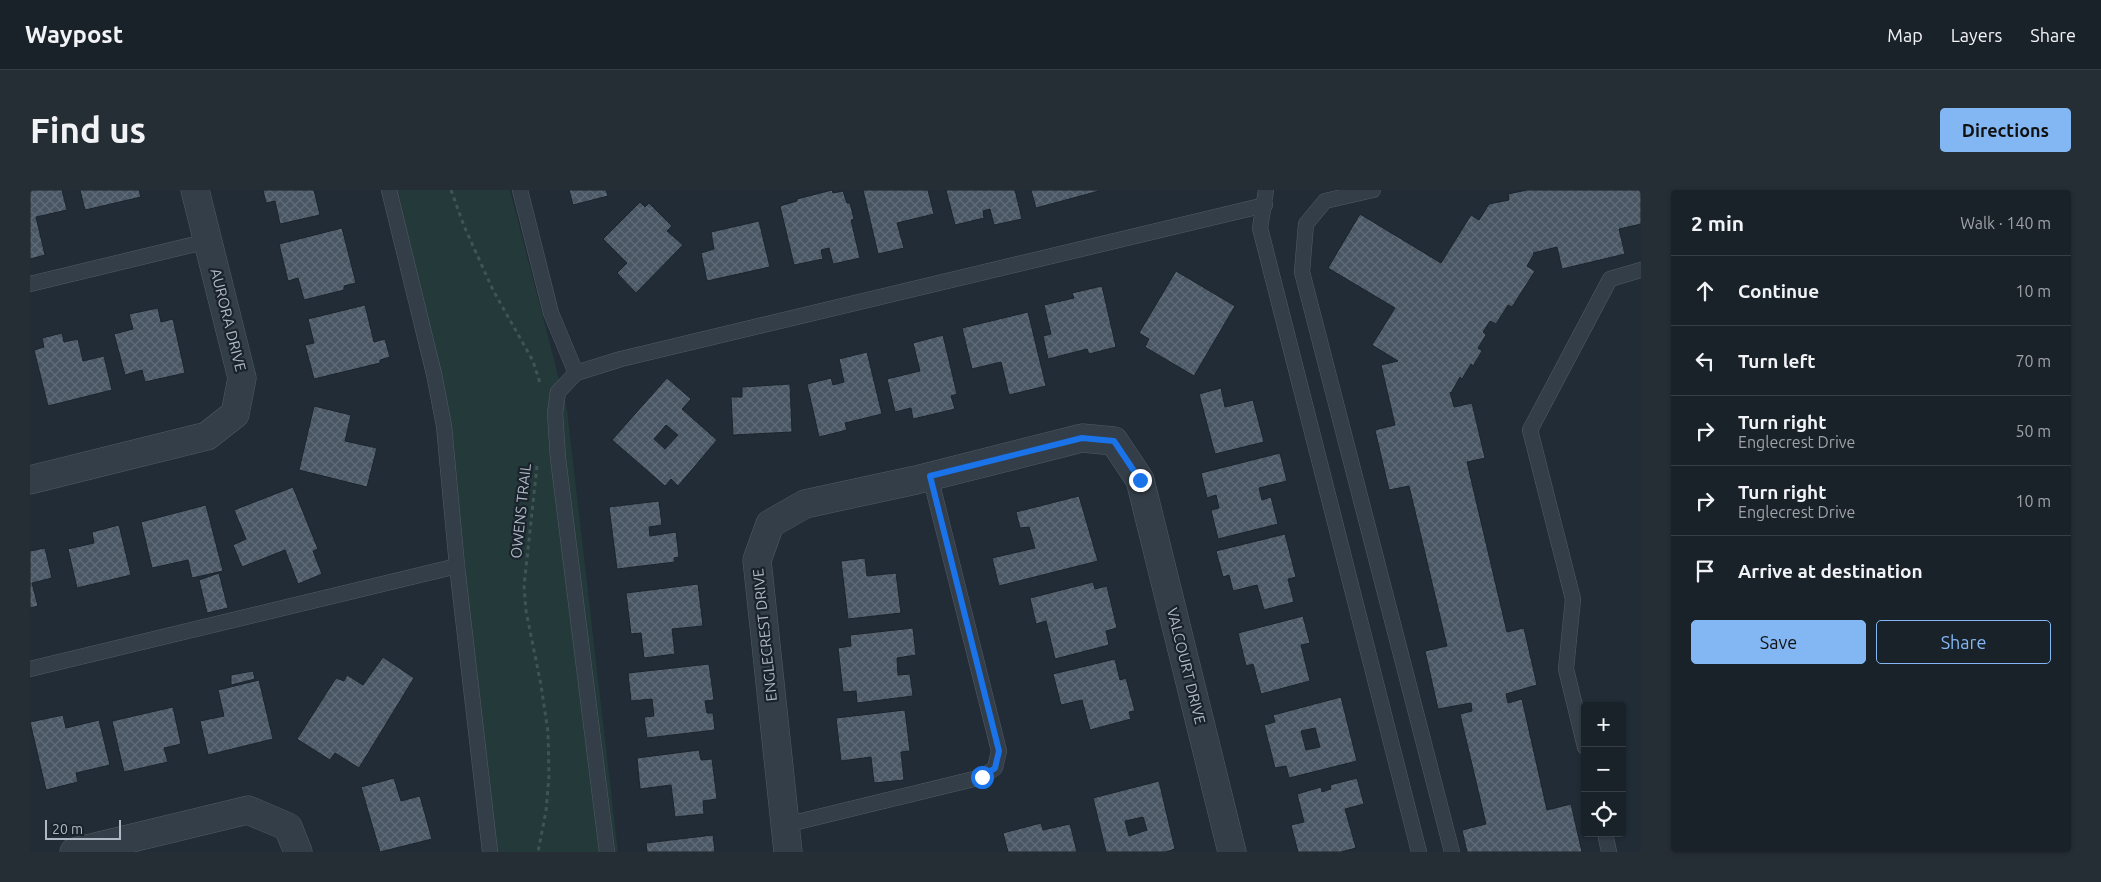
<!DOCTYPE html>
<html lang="en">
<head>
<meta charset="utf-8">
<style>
	body { margin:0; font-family:Ubuntu,sans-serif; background:#262e35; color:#f1f3f6 }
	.controls { position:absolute; right:15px; bottom:15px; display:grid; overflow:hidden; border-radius:5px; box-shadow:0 1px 4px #0004 }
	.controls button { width:45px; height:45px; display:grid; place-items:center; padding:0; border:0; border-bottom:1px solid #373e46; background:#192129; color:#f1f3f6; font:25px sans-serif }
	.scale { position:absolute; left:15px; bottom:12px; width:76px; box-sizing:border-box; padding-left:5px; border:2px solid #afb8c4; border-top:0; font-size:14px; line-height:18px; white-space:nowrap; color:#afb8c4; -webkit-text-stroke:4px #1a232c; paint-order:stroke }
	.stop { position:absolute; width:15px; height:15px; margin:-11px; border:4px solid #1a73e8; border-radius:50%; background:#fff }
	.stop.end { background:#1a73e8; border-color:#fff; box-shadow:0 1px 5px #0008 }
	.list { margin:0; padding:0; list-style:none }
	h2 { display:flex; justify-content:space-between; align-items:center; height:65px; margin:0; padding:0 20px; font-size:21px }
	h2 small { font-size:16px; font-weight:400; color:#9fa3a8 }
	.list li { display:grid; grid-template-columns:32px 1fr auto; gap:15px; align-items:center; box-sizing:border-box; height:70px; padding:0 20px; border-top:1px solid #373e46 }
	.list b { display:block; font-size:19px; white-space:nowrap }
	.list p { margin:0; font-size:16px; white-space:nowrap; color:#9fa3a8 }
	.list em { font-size:16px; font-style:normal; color:#9fa3a8 }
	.actions { display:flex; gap:10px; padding:15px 20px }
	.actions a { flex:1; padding:11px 0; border:1px solid #83b7f4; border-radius:5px; text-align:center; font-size:18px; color:#83b7f4 }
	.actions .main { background:#83b7f4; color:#111 }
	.icon { flex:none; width:28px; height:28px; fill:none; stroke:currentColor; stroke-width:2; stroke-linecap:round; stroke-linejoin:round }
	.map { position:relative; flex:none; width:1611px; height:662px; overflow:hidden; border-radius:5px }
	header { display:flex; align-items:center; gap:30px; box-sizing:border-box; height:70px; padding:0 25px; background:#192129; border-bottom:1px solid #373e46 }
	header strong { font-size:24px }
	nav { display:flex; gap:28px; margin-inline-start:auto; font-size:18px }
	.intro { display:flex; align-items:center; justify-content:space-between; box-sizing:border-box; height:120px; padding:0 30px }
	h1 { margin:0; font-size:35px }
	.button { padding:12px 22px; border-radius:5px; background:#83b7f4; color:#111; font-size:18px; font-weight:700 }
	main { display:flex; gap:30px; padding:0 30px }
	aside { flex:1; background:#192129; border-radius:5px; box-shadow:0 1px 4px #0004 }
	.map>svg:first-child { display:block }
	.park { fill:#243939 }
	.building { fill:url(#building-cross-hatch); stroke:#1c252e; fill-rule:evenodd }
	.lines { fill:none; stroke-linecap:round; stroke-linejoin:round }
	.lane-casing { stroke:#525b65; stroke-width:16 }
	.street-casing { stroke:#525b65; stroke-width:29 }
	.path { stroke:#405456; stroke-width:3; stroke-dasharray:4 4; stroke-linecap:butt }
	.lane { stroke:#343e48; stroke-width:15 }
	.street { stroke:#343e48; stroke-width:28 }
	.route { stroke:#1a73e8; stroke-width:6 }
	.labels { text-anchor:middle; stroke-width:4.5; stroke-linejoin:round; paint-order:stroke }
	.street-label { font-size:15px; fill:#afb8c4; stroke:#1a232c }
</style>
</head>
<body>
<header>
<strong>Waypost</strong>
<nav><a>Map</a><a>Layers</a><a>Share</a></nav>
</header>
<div class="intro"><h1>Find us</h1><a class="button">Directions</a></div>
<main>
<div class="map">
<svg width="1611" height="662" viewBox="0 0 1611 662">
	<defs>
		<pattern id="building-cross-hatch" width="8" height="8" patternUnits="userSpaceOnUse" patternTransform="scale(1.25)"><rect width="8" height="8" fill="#495663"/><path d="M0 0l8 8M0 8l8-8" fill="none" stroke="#616c78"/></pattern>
	</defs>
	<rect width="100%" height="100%" fill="#212c37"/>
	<polygon class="park" points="362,0 480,0 537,220 588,662 466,662 417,223"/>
	<g class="building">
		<polygon points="0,0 32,0 37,20 6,27 15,65 0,69"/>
		<polygon points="50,0 109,0 111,7 55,20"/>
		<polygon points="233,0 284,0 290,25 250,34 245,11 236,13"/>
		<polygon points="539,0 576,0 578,6 543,15"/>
		<polygon points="802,0 803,3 813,1 817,13 820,13 824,29 821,30 830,68 803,74 799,58 791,60 793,69 764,75 750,16 767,11 767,9"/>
		<polygon points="833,0 898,0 904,24 867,33 874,58 848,64"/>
		<polygon points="916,0 985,0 992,29 964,35 960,19 953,21 954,28 925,35"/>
		<polygon points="1001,0 1069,0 1069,1 1006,18"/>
		<polygon points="1497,0 1611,0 1611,34 1589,39 1595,64 1532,79 1527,57 1503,63 1504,64 1497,76 1505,81 1482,117 1478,115 1466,134 1460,131 1453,142 1456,145 1448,158 1452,161 1443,176 1441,174 1432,189 1430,187 1421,203 1420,202 1424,217 1442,213 1455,268 1437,272 1477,442 1494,438 1507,495 1476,504 1478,513 1492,509 1517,620 1541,614 1552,662 1437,662 1432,640 1456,634 1430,524 1442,521 1441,513 1408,519 1395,461 1417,456 1379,296 1359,300 1345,240 1365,235 1351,175 1368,171 1342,155 1365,118 1298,78 1330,24 1411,73 1441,25 1449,30 1459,14 1479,10 1478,4"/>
		<polygon points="610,12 615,17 619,13 642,36 637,41 653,55 606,103 587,83 597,73 573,49"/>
		<polygon points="729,31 740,77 677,91 671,63 684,59 681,42"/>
		<polygon points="312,38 326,93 314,96 314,100 274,110 268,88 258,91 249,54"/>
		<polygon points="1146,81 1205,116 1164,186 1115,157 1119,149 1109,143"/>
		<polygon points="1072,96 1086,157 1059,164 1057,159 1018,169 1013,146 1021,144 1014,115 1044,108 1042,103"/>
		<polygon points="335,115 344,152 355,149 360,167 350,170 350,173 284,189 275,155 284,153 278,129"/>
		<polygon points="128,118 131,132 143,129 155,183 115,192 112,180 95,185 84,144 103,139 99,124"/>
		<polygon points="998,122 1016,196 979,205 971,172 942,179 932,138"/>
		<polygon points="32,143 34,152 48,149 53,171 74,166 82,200 18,216 4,160 14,157 12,148"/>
		<polygon points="913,145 927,204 921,206 925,219 883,229 881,218 865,222 857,189 890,181 883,153"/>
		<polygon points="837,162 852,224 815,233 817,240 789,247 777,194 801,188 803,195 814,192 809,169"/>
		<path d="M 637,188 L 661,209 L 652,219 L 687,250 L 648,296 L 641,289 L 635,296 L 582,250 ZM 636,235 L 648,245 L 635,259 L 624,249 Z"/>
		<polygon points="760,194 762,242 703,245 701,207 712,207 712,197"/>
		<polygon points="1191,198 1195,217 1223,210 1234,252 1185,264 1169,204"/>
		<polygon points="284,216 321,225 315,251 347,258 337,297 269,280"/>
		<polygon points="1250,263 1257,291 1229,298 1232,310 1241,307 1248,334 1188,349 1181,320 1189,318 1186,305 1177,308 1171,283"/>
		<polygon points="263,297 288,359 283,361 292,384 268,394 255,360 212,377 203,355 216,349 204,320"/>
		<polygon points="1049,306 1068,371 969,396 962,368 1005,358 999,337 990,338 986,322"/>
		<polygon points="629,311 632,335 619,337 620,346 646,342 649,367 644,368 645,372 587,379 579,317"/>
		<polygon points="176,315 193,381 162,388 158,370 122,378 111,332"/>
		<polygon points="89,335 101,385 47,398 38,359 64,353 62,342"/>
		<polygon points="1255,344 1266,387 1258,389 1264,412 1234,420 1227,395 1203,401 1199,385 1193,387 1186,361"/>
		<polygon points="15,358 22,388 2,393 8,416 0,418 0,361"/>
		<polygon points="835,368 837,386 866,383 871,423 818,429 811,371"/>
		<polygon points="189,383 198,418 177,423 169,390"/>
		<polygon points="1063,392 1065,399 1077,396 1087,438 1076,441 1079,455 1025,469 1016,431 1006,434 1000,408"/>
		<polygon points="668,394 673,436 642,439 645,464 614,468 611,443 601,444 596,403"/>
		<polygon points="1273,426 1280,453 1271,455 1280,491 1231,504 1223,474 1216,476 1208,443"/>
		<polygon points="883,438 886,465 867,468 868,485 880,484 883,506 827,513 826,501 813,502 808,458 821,456 820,445"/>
		<polygon points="353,467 384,488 329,578 305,563 300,570 267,549 306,488 314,491 317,485 333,495"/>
		<polygon points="1085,469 1090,490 1096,488 1105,521 1099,522 1101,529 1060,540 1052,510 1031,515 1023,484"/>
		<polygon points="679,474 684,510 675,511 677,523 683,523 685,540 617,548 614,527 624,526 622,509 601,511 598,483"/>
		<polygon points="223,481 225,489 201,495 201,485"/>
		<polygon points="229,490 243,549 178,565 170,531 194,526 188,500"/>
		<path d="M 1311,507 L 1327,571 L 1259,588 L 1256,576 L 1245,578 L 1234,535 L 1245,532 L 1243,525 ZM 1285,538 L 1290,557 L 1276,560 L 1271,541 Z"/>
		<polygon points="143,517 151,554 134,558 138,572 94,582 82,531"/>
		<polygon points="875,520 880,561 871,562 874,590 844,593 841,567 811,571 806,528"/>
		<polygon points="33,525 36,538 69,530 80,575 46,583 48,592 16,600 0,532"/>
		<polygon points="669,560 671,570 682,569 687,609 673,611 674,624 645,627 641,595 610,599 607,568"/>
		<polygon points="364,588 371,611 390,606 402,649 350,662 331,597"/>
		<polygon points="1327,588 1334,614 1315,619 1326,658 1311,662 1268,662 1261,635 1274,632 1267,604 1291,597 1292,602 1301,599 1300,595"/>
		<path d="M 1129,591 L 1145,659 L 1136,662 L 1076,662 L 1063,608 ZM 1113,627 L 1117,640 L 1099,646 L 1095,631 Z"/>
		<polygon points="1011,633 1013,640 1040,634 1047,662 978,662 973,643"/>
		<polygon points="683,645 685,662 617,662 616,653"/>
	</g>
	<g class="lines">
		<g class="lane-casing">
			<g id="lane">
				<polyline points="359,0 404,184 414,236 427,376 460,662"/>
				<polyline points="490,0 521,123 546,183"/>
				<polyline points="1236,0 1230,38 1389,662"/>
				<polyline points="1343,0 1295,11 1276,34 1272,82 1422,662"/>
				<polyline points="0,94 178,51"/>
				<polyline points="0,479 427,376"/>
				<polyline points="1555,557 1536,479 1543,409 1500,240 1580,89 1611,80"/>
				<polyline points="755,635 952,587 965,578 969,561 900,286"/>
				<polyline points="1575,643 1579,662"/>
				<polyline points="577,662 528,268 525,223 528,202 546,183 591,169 1235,15"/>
			</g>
		</g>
		<g class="street-casing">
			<g id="street">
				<polyline points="0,290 177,246 205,224 212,188 165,0"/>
				<polyline points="44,662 218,620 258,637 268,662"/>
				<polyline points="758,662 727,370 740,334 775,314 886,290 1052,248 1084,251 1110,290 1202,662"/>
			</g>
		</g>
		<g class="path">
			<polyline points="421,0 434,36 463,100 503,171 510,193"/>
			<polyline points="507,276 494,396 496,421 511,495 518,542 519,586 516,621 508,662"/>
		</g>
		<use href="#lane" class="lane"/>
		<use href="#street" class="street"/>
	</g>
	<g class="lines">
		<polyline class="route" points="952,587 965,578 969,561 900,286 1052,248 1084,251 1110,290"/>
	</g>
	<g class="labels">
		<g class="street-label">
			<text transform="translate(198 130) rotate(76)" y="5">AURORA DRIVE</text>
			<text transform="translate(491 321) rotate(-84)" y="5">OWENS TRAIL</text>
			<text transform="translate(735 445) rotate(-96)" y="5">ENGLECREST DRIVE</text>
			<text transform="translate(1156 476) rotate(76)" y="5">VALCOURT DRIVE</text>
		</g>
	</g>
</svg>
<div class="controls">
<button>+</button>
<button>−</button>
<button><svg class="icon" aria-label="locate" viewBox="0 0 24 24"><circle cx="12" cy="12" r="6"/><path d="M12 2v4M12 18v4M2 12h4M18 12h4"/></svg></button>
</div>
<div class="scale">20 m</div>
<div class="stop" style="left:952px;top:587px"></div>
<div class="stop end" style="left:1110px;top:290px"></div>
</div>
<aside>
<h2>2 min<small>Walk · 140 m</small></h2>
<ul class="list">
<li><svg class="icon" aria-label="ahead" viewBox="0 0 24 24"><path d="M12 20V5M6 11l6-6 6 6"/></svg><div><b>Continue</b></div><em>10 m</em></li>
<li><svg class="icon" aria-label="left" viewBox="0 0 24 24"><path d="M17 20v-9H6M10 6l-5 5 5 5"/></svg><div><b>Turn left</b></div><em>70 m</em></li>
<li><svg class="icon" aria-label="right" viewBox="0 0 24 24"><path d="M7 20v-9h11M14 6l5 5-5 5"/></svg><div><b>Turn right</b><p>Englecrest Drive</p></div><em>50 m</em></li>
<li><svg class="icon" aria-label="right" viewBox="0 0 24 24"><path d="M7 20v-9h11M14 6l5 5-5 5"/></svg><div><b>Turn right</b><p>Englecrest Drive</p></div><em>10 m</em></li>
<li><svg class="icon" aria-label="arrive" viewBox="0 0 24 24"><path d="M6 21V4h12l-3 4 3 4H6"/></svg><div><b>Arrive at destination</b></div></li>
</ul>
<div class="actions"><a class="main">Save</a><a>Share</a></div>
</aside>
</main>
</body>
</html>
